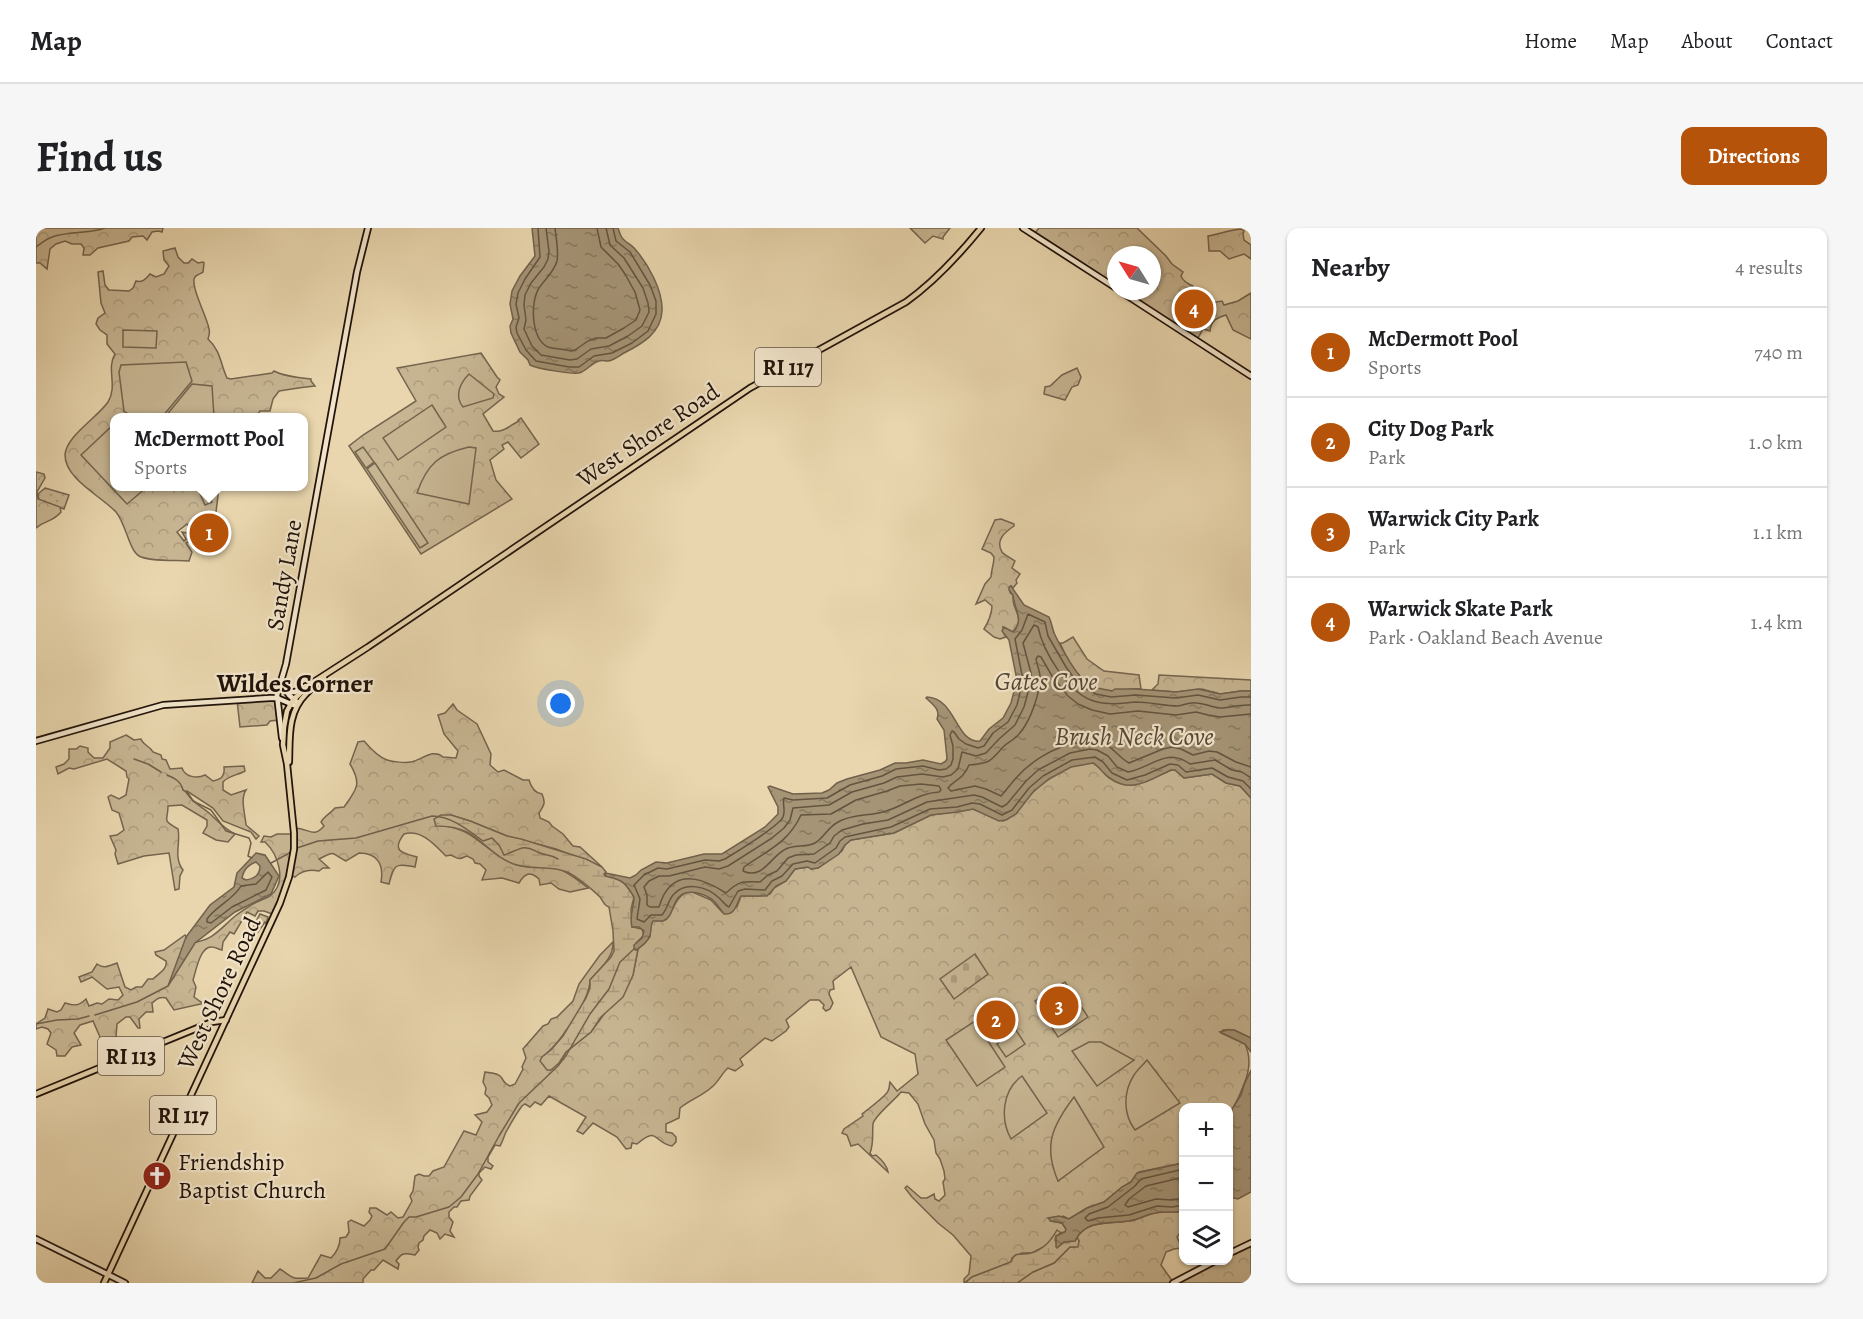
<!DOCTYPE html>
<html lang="en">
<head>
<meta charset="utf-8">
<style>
	body { margin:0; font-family:Alegreya,serif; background:#f6f6f6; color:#202124 }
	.controls { position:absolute; right:18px; bottom:18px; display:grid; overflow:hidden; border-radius:12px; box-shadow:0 2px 4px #0004 }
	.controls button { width:54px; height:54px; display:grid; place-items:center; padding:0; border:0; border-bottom:2px solid #e0e0e0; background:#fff; color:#202124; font:30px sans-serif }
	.compass { position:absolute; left:1071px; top:18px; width:54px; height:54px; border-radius:50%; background:#fff; box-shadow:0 2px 4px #0004; rotate:307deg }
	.you { position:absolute; left:525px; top:476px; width:21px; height:21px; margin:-15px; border:4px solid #fff; border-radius:50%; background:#1a73e8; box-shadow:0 0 0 9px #1a73e833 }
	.badge { display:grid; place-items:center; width:39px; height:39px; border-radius:50%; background:#b45309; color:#fff; font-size:20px; font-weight:700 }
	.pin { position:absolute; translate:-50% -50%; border:3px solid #fff; box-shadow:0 2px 6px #0006 }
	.popup { position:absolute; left:74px; top:185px; width:198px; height:78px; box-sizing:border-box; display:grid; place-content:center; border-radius:12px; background:#fff; filter:drop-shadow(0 2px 4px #0005); font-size:20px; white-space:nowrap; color:#757577 }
	.popup b { font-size:22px; color:#202124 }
	.popup::after { content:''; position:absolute; left:50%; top:100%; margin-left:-12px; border:12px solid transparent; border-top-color:#fff }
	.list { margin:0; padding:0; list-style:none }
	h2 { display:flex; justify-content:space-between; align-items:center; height:78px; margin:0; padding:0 24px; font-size:26px }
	h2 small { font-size:20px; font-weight:400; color:#757577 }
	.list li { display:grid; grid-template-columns:39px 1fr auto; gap:18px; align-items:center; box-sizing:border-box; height:90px; padding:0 24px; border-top:2px solid #e0e0e0 }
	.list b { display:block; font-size:22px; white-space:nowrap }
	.list p { margin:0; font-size:20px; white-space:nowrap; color:#757577 }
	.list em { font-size:20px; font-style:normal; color:#757577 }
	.icon { flex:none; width:33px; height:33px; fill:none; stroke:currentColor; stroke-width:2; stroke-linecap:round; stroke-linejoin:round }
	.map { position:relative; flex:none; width:1215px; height:1055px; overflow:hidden; border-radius:12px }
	header { display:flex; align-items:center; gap:36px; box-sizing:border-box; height:84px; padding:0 30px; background:#fff; border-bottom:2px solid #e0e0e0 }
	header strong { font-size:28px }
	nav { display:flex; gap:33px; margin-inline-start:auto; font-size:21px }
	.intro { display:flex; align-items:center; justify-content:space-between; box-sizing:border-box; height:144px; padding:0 36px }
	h1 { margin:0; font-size:42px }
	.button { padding:15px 27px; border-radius:12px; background:#b45309; color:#fff; font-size:21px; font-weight:700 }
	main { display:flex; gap:36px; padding:0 36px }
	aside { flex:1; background:#fff; border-radius:12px; box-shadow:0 2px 4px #0004 }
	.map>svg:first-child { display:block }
	.grass { fill:url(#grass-dots); stroke:#74644e; stroke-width:1.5 }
	.forest { fill:url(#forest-crowns); stroke:#74644e; stroke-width:1.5 }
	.wetland { fill:url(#wetland-marsh); stroke:#74644e; stroke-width:1.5 }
	.cemetery { fill:url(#cemetery-stones); stroke:#74644e; stroke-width:1.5 }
	.pitch { fill:#c7b592; stroke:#74644e; stroke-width:1.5 }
	.water { fill:url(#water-ripples); stroke:#70604b; stroke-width:1.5; fill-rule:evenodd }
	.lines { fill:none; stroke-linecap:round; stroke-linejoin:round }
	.shore { stroke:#635440; stroke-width:1.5 }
	.stream { stroke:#70604b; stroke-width:1.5 }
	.secondary-casing { stroke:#21130a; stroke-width:8 }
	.primary-casing { stroke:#21130a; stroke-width:8 }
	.secondary { stroke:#f1e4ca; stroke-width:4.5 }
	.primary { stroke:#e9d6ae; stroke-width:4.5 }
	.labels { text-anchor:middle; stroke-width:4.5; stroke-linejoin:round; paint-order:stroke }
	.shield { fill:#f1e4ca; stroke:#5f5244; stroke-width:1.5 }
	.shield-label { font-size:22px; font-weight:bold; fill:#21130a }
	.street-label { font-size:24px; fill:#21130a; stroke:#f1e4ca }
	.poi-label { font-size:24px; fill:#21130a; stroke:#f1e4ca; text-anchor:start }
	.water-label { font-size:26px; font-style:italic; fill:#564735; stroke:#f1e4ca }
	.neighbourhood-label { font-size:26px; font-weight:bold; fill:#21130a; stroke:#f1e4ca }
</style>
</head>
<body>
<header>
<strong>Map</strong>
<nav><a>Home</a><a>Map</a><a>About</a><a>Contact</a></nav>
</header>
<div class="intro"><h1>Find us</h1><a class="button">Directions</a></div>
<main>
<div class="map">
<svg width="1215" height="1055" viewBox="0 0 1215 1055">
	<defs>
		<pattern id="grass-dots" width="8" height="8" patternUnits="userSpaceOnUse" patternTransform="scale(1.5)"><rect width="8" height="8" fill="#c7b592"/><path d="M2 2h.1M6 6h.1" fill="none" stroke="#ab9b7d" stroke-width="1.8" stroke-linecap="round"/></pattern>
		<pattern id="forest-crowns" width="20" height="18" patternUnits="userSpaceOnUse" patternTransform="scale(1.5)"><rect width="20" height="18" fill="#c7b592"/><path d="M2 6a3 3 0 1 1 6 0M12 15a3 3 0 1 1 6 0" fill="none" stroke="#ab9b7d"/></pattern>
		<pattern id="wetland-marsh" width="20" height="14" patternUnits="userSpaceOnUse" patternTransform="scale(1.5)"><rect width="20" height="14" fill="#c7b592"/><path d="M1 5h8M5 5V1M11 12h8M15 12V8" fill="none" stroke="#ab9b7d"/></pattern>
		<pattern id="cemetery-stones" width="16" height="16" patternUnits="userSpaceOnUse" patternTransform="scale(1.5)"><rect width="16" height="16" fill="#c7b592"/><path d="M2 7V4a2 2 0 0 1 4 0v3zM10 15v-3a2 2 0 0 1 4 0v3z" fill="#ab9b7d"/></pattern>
		<pattern id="water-ripples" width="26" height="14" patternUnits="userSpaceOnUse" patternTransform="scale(1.5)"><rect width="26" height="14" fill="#a59476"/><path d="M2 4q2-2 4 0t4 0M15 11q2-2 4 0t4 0" fill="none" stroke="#86785f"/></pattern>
	</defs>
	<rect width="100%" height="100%" fill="#e9d6ae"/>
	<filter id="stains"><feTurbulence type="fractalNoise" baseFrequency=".00333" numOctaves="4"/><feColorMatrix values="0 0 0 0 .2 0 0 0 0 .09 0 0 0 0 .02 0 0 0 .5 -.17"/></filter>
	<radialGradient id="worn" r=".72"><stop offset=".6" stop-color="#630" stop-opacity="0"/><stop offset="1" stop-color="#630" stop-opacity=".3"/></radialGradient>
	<g class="grass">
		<polygon points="9,260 33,267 28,281 3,272 2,266"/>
		<polygon points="224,686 232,689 230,696 229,694 222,704 216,701"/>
	</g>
	<g class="forest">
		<polygon points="0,0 127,0 126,4 122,3 116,4 111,12 107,8 96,9 93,13 62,20 54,27 47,27 48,20 45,16 36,16 29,13 20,16 14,21 11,41 4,35 0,35"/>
		<polygon points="874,0 914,0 907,9 907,11 897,8 889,15"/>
		<path d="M 1003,0 L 1101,0 L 1130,28 L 1136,36 L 1147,44 L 1145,48 C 1147,53 1152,56 1157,58 L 1159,64 L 1175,75 L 1186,73 L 1188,77 L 1202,73 L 1215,65 L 1215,111 L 1197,102 L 1190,87 C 1181,90 1175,92 1174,103 L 1167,101 L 1161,112 L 1085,63 L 1116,63 L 1116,27 L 1080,27 L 1080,60 L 998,6 Z"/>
		<path d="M 1205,1 L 1208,3 L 1207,6 L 1208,12 L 1215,17 L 1215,31 L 1208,26 L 1193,31 L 1184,23 L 1173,23 L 1172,8 C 1184,6 1193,2 1205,1 Z"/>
		<path d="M 139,20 L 142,29 L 148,35 L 152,35 L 156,31 L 162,35 L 167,34 L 168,35 L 167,44 C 165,46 161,46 159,49 C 153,56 172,91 173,101 C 174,104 173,108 172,111 C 185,123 184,135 191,150 L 195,151 L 236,145 L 238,143 C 247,148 265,150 275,151 L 275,153 L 279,158 C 267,159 255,161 243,163 L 237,171 L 234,183 L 224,183 L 220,189 L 78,190 L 78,258 L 183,259 L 180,284 L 173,289 L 174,293 L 162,292 L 153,298 L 151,296 L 141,304 L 148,313 L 150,311 L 146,304 L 151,305 L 156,312 L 160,311 L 164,317 L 158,318 L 152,314 L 150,315 L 156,324 L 153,333 C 141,332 113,334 103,328 C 93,322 90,296 80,284 C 65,268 29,251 29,227 C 30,208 61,190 72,174 C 82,158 70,141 79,126 L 71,116 L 71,107 L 64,102 L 60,96 L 62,90 L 69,85 L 65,75 L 62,44 L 67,43 L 69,57 L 73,62 L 93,63 L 97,60 L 100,53 C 106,55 110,51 114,46 L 120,49 L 128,46 L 133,38 L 128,32 L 127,23 Z"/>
		<path d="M 445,125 L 461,149 L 464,152 L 460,159 L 463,166 L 468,169 L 447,186 L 457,203 C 468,205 474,197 483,193 L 482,192 L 485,190 L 503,216 L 485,230 L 472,214 L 466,217 L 468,221 L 454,232 L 460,252 L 476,271 L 385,326 L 313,218 L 327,207 L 380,173 L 361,140 Z"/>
		<polygon points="1041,140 1045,149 1042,157 1036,159 1029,172 1008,166 1009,159 1014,158 1026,147"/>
		<path d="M 0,244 L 8,246 L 9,250 L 1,264 L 2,271 L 24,279 L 25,284 C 17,294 9,292 0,300 Z"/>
		<path d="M 965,291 L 978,296 L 978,298 C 969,304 959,312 966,324 C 968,327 975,330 979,333 L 976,340 L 984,346 L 980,352 L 981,355 L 977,360 L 975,358 L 974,365 L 977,367 C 977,371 977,374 978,377 C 982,388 987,394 976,404 L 967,399 L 968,406 L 970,409 L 964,411 L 958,409 L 948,401 C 952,395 956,385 956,378 L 949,372 L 940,376 L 949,356 L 955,349 C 955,342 958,337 958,329 L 955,325 L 946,321 L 959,292 Z"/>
		<path d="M 1037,409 L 1051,431 L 1068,443 L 1103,447 L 1105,461 C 1095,460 1086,463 1076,463 C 1049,464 1033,436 1024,415 L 1027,415 Z"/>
		<polygon points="1123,447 1215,452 1215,463 1205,463 1184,466 1166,461 1140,464 1116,462 1122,456"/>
		<polygon points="242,470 243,492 234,493 231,497 204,499 201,472"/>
		<path d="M 417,476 L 421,482 L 441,496 L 455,526 L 454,537 L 462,544 L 468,542 L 487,552 L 493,552 C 495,559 498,565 506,566 C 510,575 508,577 503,585 L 504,590 L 513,594 L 516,598 L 527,606 L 537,618 L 544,619 L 566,639 L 520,621 L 471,608 L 434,593 L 415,587 L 400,597 C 440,599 445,622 478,636 C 488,640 500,639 510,639 C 527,639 539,650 552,660 L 534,664 L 523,661 L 515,655 L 504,657 L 503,651 C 494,643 489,645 483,655 L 466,650 L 446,652 L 450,642 L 444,636 L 439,635 L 437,631 L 431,628 C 422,632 423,631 415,627 L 410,628 C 398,616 385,601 368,606 C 355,623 366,625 381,629 L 379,639 C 359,635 358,636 353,656 L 345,654 C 348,637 342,625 323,625 L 310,633 C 294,625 301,622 283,631 L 293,640 L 287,640 L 283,643 C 274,641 266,642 259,649 L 254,647 L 239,687 L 228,683 L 222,683 L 219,688 L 211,684 L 198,706 L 194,704 L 187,714 L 186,722 C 182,721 179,719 176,719 C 164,718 160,743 157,752 L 160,759 L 158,769 L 165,774 L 169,775 L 138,782 L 130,770 C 124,768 121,771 116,775 L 117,784 L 110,784 L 103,791 L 104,800 L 102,800 L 94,789 L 90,789 L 81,796 L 80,809 L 67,816 L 57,793 L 44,797 L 38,805 L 45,817 L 36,819 L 29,828 L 21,828 L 20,822 L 11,816 L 15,805 L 12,801 L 6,799 L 0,801 L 0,796 L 9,790 L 12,781 L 21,784 L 25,782 L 29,775 C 39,778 43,778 50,771 L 53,778 L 61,775 L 66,776 L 73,771 L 82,772 L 87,767 L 83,759 L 71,761 L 56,749 L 45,754 L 43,749 L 56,744 L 61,736 C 68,741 73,738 81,735 L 89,759 L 95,762 L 100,759 L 106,759 L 112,751 L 117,751 C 122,746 132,741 130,733 L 120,727 L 119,724 L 128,722 L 149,707 L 155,715 C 177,712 182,703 198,689 C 204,684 211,680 217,676 C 222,673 229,671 234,668 C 252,654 242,626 229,614 L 225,614 L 228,608 L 235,609 L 241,606 L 259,606 L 259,600 C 273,600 277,611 288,598 L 285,594 C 288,588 295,585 299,580 L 308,579 C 321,561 326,556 314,536 L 322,514 L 328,513 C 334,520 342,529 351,532 C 357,534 369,535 375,534 C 386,532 397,520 407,529 L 420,530 L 422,523 L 408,506 L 402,487 L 409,485 Z"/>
		<path d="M 90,507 L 98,512 L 105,511 C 107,517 114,518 117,524 L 125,527 L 126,531 L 130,532 L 134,541 L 146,540 C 149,549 161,551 169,547 L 177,553 C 186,551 189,548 188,539 L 208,538 L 209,543 C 202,547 192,548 187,554 L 187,562 L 195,567 L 210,562 C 204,571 209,585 210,597 L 223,608 L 220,611 L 215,604 L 187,593 L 177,580 L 151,563 L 150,564 C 156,574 163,577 172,584 C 181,592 187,600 199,606 L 192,614 L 180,612 L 167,605 L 171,598 L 171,592 L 146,577 L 132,578 C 132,594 125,591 142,601 C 145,615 137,629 147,642 L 144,648 L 143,661 L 139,662 L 133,625 L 108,628 L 82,636 L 79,626 L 80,622 L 74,608 L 81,607 L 88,602 L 83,585 L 76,582 L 72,569 L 75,567 L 83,571 L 90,567 L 93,551 L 91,549 L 90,543 L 71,531 L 38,541 L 33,540 L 22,546 L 20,539 L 28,536 L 33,531 L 33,521 L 40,521 L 44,518 L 52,520 L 52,524 L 58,530 L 67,530 L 74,520 L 74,514 Z"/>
		<path d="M 1055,534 C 1064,537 1066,544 1073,550 C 1095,566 1113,552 1135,542 L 1139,542 L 1148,550 L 1176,546 L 1190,555 L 1204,558 L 1215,570 L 1215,810 L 1198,802 L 1187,802 L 1185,805 L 1209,816 C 1215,829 1214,842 1208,856 C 1204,867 1200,876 1193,886 L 1192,880 L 1148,880 L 1147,935 L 1103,944 L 1095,954 L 1086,959 L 1068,974 L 1051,980 L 1033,991 L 1027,988 L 1015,993 L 1026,995 L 1030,1001 L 1030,1004 L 1025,1005 L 1021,1003 L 1011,1017 L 996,1025 L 986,1025 L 976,1030 L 975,1034 L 936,1049 L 928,1055 L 928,1051 L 933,1046 L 935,1028 L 917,1007 L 902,995 L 876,969 L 869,960 L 871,958 L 885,970 L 891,970 L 898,966 L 899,971 L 903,973 L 909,967 L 907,954 L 909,951 L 908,943 L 904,931 L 900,925 L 898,912 L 889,896 L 882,876 L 873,865 L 865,864 C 859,872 838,888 837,896 C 836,907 838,915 834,925 L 836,928 L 840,927 C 846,932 851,937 852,944 L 822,916 L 815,918 L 811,907 L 806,905 L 808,901 L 827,888 L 826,886 C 831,882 850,868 852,863 C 854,860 853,857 854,854 L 861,863 L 882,846 L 879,826 L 845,809 L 815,739 L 797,753 L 798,761 L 794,762 L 793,766 L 797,775 L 794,781 L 790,783 L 787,780 L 788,777 L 783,772 L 774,772 L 750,792 L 753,799 L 750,803 L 736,813 L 729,810 L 704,831 L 707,837 L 699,843 L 692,840 C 686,845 683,853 676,859 C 666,868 654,872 644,880 L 643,890 L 630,896 L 630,904 L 636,905 L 640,909 L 640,914 L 636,918 C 617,915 623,897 601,916 L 596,915 L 595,920 L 590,921 L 581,909 L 557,895 L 547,906 L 541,903 L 550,889 L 513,868 L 505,877 L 499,874 L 494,879 L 489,876 L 486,878 C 480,886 475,895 470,904 C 468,908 467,913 464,918 L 459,917 L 452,929 L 452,934 L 457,938 L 455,941 L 449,939 L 443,945 L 443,948 L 446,952 L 434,968 L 433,972 L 425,973 L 421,979 L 418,979 L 413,984 L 413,989 L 417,994 L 414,1003 L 418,1009 L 409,1006 L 404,1011 L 401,1005 L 394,1002 L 388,1008 L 387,1012 L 383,1015 L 382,1019 L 383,1022 L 379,1027 C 369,1025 366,1024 360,1033 L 363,1036 L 362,1041 L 347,1032 L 338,1042 L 335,1042 L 327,1051 L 327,1055 L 216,1055 L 222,1043 L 229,1050 L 235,1050 L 244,1041 C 258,1050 254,1051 272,1050 L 285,1027 L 295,1030 C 301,1024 304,1018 304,1010 L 310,1009 L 313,1004 L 312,994 L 315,992 L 328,998 L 334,992 L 336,988 L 333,984 L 334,980 L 340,980 L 351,987 L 355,984 L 362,990 L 367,989 L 376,973 L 374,968 L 377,963 L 379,948 L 383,946 L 388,948 L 393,948 L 397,943 L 408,939 L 428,903 L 440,907 L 446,894 L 439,887 L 451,884 L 456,877 L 453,870 L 449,866 L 450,860 L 447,854 L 449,844 C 454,845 462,845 465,849 C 469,854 466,854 474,858 L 479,856 L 487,841 L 486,839 L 490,830 L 487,821 L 507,798 L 512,796 L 515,791 L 521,789 L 537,773 L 543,756 L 564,727 L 577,714 C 578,730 564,740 554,752 C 554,772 523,817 506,829 L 523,835 L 530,824 L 555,804 L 597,747 L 602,721 L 614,709 L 614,698 L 617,692 C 641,696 632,670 654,663 L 675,672 L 686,684 L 701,679 L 705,668 L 723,668 L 734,666 L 738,660 L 750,653 L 759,641 L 772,639 L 775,641 L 782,640 L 806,623 L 809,617 L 815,612 L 858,605 L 895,587 L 937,581 L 967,593 C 983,585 986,576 997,564 C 1005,556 1026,541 1037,538 C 1043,537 1049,537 1055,534 Z"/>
		<path d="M 1147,983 L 1147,1001 L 1141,1009 L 1146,1020 L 1138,1021 L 1130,1024 L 1125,1037 L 1137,1054 L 1180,1033 L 1192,1032 L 1193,1026 L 1196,1024 L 1200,1026 L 1206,1018 L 1215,1015 L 1215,1055 L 981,1055 L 997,1044 L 1018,1035 L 1034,1019 L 1039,1019 L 1043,1013 L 1041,1009 C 1052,992 1074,996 1092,993 C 1103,992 1113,985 1124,984 C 1133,983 1139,985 1147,983 Z"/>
	</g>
	<g class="wetland">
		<path d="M 405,587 L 415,587 L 434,593 L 471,608 L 485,611 L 550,631 L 566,639 L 570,644 L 568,646 C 587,654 587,651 598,669 L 595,681 L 596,699 L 606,701 L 608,707 L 600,715 L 600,722 L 602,721 L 597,747 L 587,769 L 565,789 L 555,804 L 530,824 L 523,835 L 515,842 L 511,842 L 504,833 L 506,829 L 515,822 L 527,808 L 550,770 L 554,760 L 554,752 L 575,729 L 578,723 L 577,703 L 573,679 C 567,677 568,674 564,669 C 557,662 540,648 531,644 C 515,637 497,642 481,637 C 460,631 449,614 431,604 C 421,599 411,598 400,598 L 398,591 Z"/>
		<path d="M 1021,1002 L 1025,1005 L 1020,1008 L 1019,1012 L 1023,1018 L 1028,1014 L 1039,1013 L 1041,1009 L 1043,1013 L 1042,1019 L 1034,1019 L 1018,1035 L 997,1044 L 981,1055 L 929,1055 L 936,1049 L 975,1034 C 979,1022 985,1028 995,1025 C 1007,1022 1015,1013 1021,1002 Z"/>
	</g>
	<polygon class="cemetery" points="939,726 952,746 918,771 904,751"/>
	<g class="pitch">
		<polygon points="87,102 121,103 120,120 87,119"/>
		<polygon points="150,134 156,153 126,189 96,189 88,183 83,144 85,137"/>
		<path d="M 433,146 L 458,166 L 457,170 L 427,179 C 418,168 424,155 433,146 Z"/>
		<polygon points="156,156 176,158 178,189 129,189"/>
		<polygon points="396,177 410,199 362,232 347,210"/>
		<polygon points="78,196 78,258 111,259 91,276 45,227"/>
		<polygon points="327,219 338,234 330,240 319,224"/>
		<path d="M 433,219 L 440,220 L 433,276 L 381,265 C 391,236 403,226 433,219 Z"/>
		<polygon points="339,235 392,315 384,320 331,241"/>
		<polygon points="161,259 170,259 176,274 169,277"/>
		<polygon points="1029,754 1052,789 1022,809 999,773"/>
		<polygon points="939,793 969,839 941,858 910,812"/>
		<polygon points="980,802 989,816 970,829 961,816"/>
		<polygon points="1053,814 1065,814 1098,832 1061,858 1036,823"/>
		<path d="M 1111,832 L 1144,875 L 1099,902 C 1087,886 1087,864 1098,847 C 1101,842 1107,837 1111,832 Z"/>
		<path d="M 986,848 L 1011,885 L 975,911 C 964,891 966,862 986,848 Z"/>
		<path d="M 1038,869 L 1068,919 L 1022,953 C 1007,918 1016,898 1038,869 Z"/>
	</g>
	<g class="water">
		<path d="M 496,0 L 582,0 C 583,3 584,6 585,8 C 588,14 595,16 599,21 C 612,36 627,62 626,83 C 625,105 606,116 588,125 C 583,128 578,132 572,133 C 569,133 565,132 563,133 C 555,135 551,143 543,145 C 534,146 502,141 494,137 L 492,132 L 484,124 L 475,105 L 474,98 L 477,91 L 474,76 L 476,63 L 484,48 L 499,28 Z"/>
		<path d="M 975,358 L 988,377 L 1013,389 C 1016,395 1016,401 1019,407 C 1025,420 1041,449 1053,457 C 1061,461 1068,461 1076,463 L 1079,461 L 1100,461 L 1140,464 L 1162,461 L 1184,466 L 1205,463 L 1215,463 L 1215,570 L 1204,558 L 1190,555 L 1176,546 L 1148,550 L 1139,542 L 1135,542 C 1113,552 1096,566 1074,550 C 1067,546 1064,539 1057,535 L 1035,539 L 1013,551 L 997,564 L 980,586 L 970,592 L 963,593 L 937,581 L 922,584 L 895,587 L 858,605 L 815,612 L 809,617 L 803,626 L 782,640 L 775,641 L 772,639 L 759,641 L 750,653 L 740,658 L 731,668 L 705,668 C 700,676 700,687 688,686 C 685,682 682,678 679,674 C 669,665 648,658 640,673 C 636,679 636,690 627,693 C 625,693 619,693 617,693 C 614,698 616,701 614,707 C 612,714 606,718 600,722 L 598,721 L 598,717 L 606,710 L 608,703 L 603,699 L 596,699 C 593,688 598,679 598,669 C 589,654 587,652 569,648 L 570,645 L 594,650 L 600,647 L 605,642 L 620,634 L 631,635 L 668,626 L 686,626 L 729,599 L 742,586 L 742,579 L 732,559 L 734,558 L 757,566 L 786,565 L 793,562 L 801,555 L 811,551 L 844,542 L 859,535 L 870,535 L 887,532 L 905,536 L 910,533 L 911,530 L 908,502 L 901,491 C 905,481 896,476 890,470 L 891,469 C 920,470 920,516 944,513 L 953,501 L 967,490 L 975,475 L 981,452 L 973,412 L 966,403 L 968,399 L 977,404 C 989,392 978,381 977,367 L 973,362 L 973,359 Z"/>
		<path d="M 220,625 L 229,627 L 243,648 L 235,666 L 199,684 L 159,715 L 132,758 L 150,709 L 174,677 L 198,659 L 201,645 ZM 220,634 L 224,638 C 224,647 218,651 210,652 L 206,650 C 208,641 212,637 220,634 Z"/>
		<polygon points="1191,802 1198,802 1215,810 1215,824 1209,816 1184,804"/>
		<polygon points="1215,842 1215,964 1202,971 1193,969 1193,886 1205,867 1208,857"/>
		<path d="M 1147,935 L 1147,983 C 1137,985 1130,983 1120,985 C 1110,986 1102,992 1093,993 C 1072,996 1050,991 1039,1013 L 1028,1014 L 1021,1020 L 1020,1019 L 1020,1008 L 1029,1004 L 1030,1001 L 1026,995 L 1015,993 L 1012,990 L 1023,988 L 1033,991 L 1051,980 L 1068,974 L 1086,959 L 1095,954 L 1101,945 Z"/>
	</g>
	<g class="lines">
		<g class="shore">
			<polyline points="502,0 504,29 489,51 482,65 480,76 483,90 480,99 481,105 490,122 500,133 533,139 543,139 558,128 576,125 596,115 612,103 620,86 620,73 614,57 594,24 580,13 577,0"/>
			<polyline points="510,0 513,23 512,31 508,39 495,55 489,67 488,77 490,92 488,101 496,118 505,127 534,132 541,131 555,121 573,118 592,108 606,98 613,84 612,75 607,60 588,30 574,17 570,0"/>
			<path d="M 519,0 C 520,11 523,22 521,33 C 518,44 509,51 503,60 C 494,74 495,111 512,119 C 517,121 529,121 535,123 L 539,122 L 552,113 L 560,110 L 570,110 L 588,100 L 600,92 L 604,82 L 599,64 L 589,46 L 582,36 L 565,19 L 561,0"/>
			<path d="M 1215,469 L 1205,469 L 1184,472 L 1162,467 L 1140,470 L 1100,467 L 1075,469 L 1060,466 L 1043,457 L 1030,439 L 1012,408 L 1009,394 L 992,386 L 986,402 L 979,411 L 987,452 L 981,477 L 972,494 L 957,505 L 948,518 L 942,520 L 930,516 L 923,511 L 918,504 L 916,503 L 914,507 L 917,518 L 917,531 L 915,537 L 910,541 L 903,542 L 887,538 L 860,541 L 846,548 L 814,557 L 791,570 L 757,572 L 748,570 C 746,576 750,582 747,589 C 743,598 699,625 689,631 L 683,633 L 669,632 L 631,641 L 622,640 L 608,647 L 598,657 L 604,671 L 601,691 L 608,694 L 615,687 L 626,687 C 632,680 632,672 638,666 C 650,653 671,659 682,669 C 687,673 688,677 693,679 L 702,663 L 709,661 L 729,662 L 736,653 L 746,648 L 757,636 L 771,633 L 779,635 L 800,620 L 804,613 L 809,609 L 855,599 L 894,581 L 921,579 L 936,575 L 944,576 L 966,587 L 976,582 L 993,560 L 1007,548 L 1036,532 L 1059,529 L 1067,534 L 1076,545 L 1091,552 L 1109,547 L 1134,536 L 1142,537 L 1150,544 L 1176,540 L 1192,549 L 1207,553 L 1215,561"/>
			<path d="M 1215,477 C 1204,476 1194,480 1183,480 C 1175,479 1168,475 1160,475 C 1154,474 1148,477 1142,478 C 1128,478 1114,474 1100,474 C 1085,475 1070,478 1055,472 C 1031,463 1007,423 1002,399 L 998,397 L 987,415 L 995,445 L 995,453 L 988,479 L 979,497 L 963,511 L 950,525 L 940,528 L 926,524 L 922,541 L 915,547 L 907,549 L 886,546 L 861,549 L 848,555 L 816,564 L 793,577 L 757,580 L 754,592 L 748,600 L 736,610 L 692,638 L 683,641 L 669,639 L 633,648 L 623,648 L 613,653 L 608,659 L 611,667 L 611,677 L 614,679 L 623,679 C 625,674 626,669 629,665 C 644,640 671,653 690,665 C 703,653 706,653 724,654 L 732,647 L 741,643 L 752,630 L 760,627 L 778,626 L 794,615 L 798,608 L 806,602 L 827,596 L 852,592 L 891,574 L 938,567 L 946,569 L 966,579 L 971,576 L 990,553 L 1002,542 L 1034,525 L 1054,521 L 1061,522 L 1072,528 L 1081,539 L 1092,544 C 1117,539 1130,519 1154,536 L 1179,532 L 1196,542 L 1206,544 L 1215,550"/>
			<path d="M 1215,486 L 1184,489 L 1172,487 L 1160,484 L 1140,487 L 1102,483 L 1074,486 L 1056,482 L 1042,476 L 1032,468 L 1016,448 L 1005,429 L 1002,428 L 1000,431 C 1001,437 1004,443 1004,449 C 1004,466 994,494 983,506 C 979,511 973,514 968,518 C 954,533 956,535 933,537 C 926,553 920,550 912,560 L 915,563 L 939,558 L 950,561 L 965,568 C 970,562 975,556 980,550 C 995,533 1018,519 1040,515 C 1048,514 1055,510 1063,513 C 1076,517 1082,529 1093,535 L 1127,521 L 1136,519 L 1145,521 L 1157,527 L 1173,523 L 1181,524 L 1200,534 L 1215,539"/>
			<path d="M 885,556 L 903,558 L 905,562 L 903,564 C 881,565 867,579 847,584 C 832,588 816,586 802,594 C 792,599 788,610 779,615 C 770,620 757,616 748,622 C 734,630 726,652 707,643 L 708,639 C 732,622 752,615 765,587 L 795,586 L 820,572 L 851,563 L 864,558 Z"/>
			<path d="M 232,644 L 236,649 L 230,662 L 196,679 L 175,695 L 171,694 L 171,691 C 180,678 198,671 205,658 L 220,656 Z"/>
			<polyline points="1148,941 1105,951 1099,958 1072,979 1053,986 1049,990 1052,993 1062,990 1093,987 1121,978 1136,979 1148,977"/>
			<polyline points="1148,949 1110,958 1093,971 1089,977 1092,979 1120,971 1136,972 1148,970"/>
		</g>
		<g class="stream">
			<path d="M 0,19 C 6,15 10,11 16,9 C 33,3 51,6 69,0"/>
			<polyline points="98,531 112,536 125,544"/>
			<path d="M 131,547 C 138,550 145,553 147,562 L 152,565 L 157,573 L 175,582 L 190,603 L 213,610 L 215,615 L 212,628 L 216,630"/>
			<path d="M 261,620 L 282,613 L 320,610 L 396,588 C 415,588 432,602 447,613 L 456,610 L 463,617 L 468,627 C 474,625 480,622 486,620 C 494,618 498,623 504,625 C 511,628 514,626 522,631"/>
			<polyline points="235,635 257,623"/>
			<polyline points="59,787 101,774 132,758"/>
			<polyline points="0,796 21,792 42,791 53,788"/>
			<polyline points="257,1055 280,1050 305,1036 349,1021 368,994 373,989 380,989 413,979 425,969 442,946 463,908 483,875 522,838 531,826 554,786 573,761 584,734 598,721"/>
		</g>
		<g class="secondary-casing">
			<g id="secondary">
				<polyline points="987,0 1080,60"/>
				<polyline points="1084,63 1215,148"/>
				<polyline points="247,457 253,467 262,475"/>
				<polyline points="251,464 259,464 270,458"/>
				<polyline points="246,510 241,467 250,436 321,44 332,0"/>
				<polyline points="0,513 127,477 234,470 241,470 260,478"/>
				<polyline points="0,1011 89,1055"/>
				<polyline points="1192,1026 1215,1015"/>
				<polyline points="1137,1055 1181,1032"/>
			</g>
		</g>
		<g class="primary-casing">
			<g id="primary">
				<path d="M 253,534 C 254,510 251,485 270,466 C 275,460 282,456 288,450"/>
				<polyline points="0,866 176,794 190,792"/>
				<path d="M 68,1055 L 244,675 L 253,649 L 258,621 L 258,605 L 251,536 L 247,517 L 248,499 L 251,483 L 257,472 L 273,457 L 332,419 L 714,160 L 870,74 C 898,54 923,27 945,0"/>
			</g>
		</g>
		<use href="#secondary" class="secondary"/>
		<use href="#primary" class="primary"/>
	</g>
	<defs>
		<g id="church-disc" transform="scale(1.5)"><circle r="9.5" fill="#8f2418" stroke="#f1e4ca"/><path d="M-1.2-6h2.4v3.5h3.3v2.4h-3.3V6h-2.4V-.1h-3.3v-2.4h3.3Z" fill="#fff"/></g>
	</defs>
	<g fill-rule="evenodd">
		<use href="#church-disc" x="121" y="948"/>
	</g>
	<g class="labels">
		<g class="shield">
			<rect x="719" y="120" width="66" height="38" rx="4.5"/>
			<rect x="62" y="809" width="66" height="38" rx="4.5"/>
			<rect x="114" y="868" width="66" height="38" rx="4.5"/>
		</g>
		<g class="shield-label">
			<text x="752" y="147">RI 117</text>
			<text x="95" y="836">RI 113</text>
			<text x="147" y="895">RI 117</text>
		</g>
		<g class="street-label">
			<text transform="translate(612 207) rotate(-34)" y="8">West Shore Road</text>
			<text transform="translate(248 347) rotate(-80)" y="8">Sandy Lane</text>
			<text transform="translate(183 765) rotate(-65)" y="8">West Shore Road</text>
		</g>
		<g class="poi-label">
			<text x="142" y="942">Friendship<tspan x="142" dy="28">Baptist Church</tspan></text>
		</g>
		<g class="water-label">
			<text x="1010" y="462">Gates Cove</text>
			<text x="1098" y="517">Brush Neck Cove</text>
		</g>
		<g class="neighbourhood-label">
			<text x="259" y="464">Wildes Corner</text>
		</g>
	</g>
	<rect width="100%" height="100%" filter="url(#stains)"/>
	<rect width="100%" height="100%" fill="url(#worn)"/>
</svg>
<div class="controls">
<button>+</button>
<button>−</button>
<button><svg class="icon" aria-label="layers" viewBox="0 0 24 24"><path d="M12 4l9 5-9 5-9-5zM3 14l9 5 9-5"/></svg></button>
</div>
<svg class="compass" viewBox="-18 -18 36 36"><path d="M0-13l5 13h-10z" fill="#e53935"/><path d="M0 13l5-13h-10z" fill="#757577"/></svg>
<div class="you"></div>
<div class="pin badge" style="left:173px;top:305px">1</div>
<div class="popup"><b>McDermott Pool</b>Sports</div>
<div class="pin badge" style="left:960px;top:792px">2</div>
<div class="pin badge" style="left:1023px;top:778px">3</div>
<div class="pin badge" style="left:1158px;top:81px">4</div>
</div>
<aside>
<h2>Nearby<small>4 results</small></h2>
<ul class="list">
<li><span class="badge">1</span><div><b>McDermott Pool</b><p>Sports</p></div><em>740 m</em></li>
<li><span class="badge">2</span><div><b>City Dog Park</b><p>Park</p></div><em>1.0 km</em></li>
<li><span class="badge">3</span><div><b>Warwick City Park</b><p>Park</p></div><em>1.1 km</em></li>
<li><span class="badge">4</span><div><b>Warwick Skate Park</b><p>Park · Oakland Beach Avenue</p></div><em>1.4 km</em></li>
</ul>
</aside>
</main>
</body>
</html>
